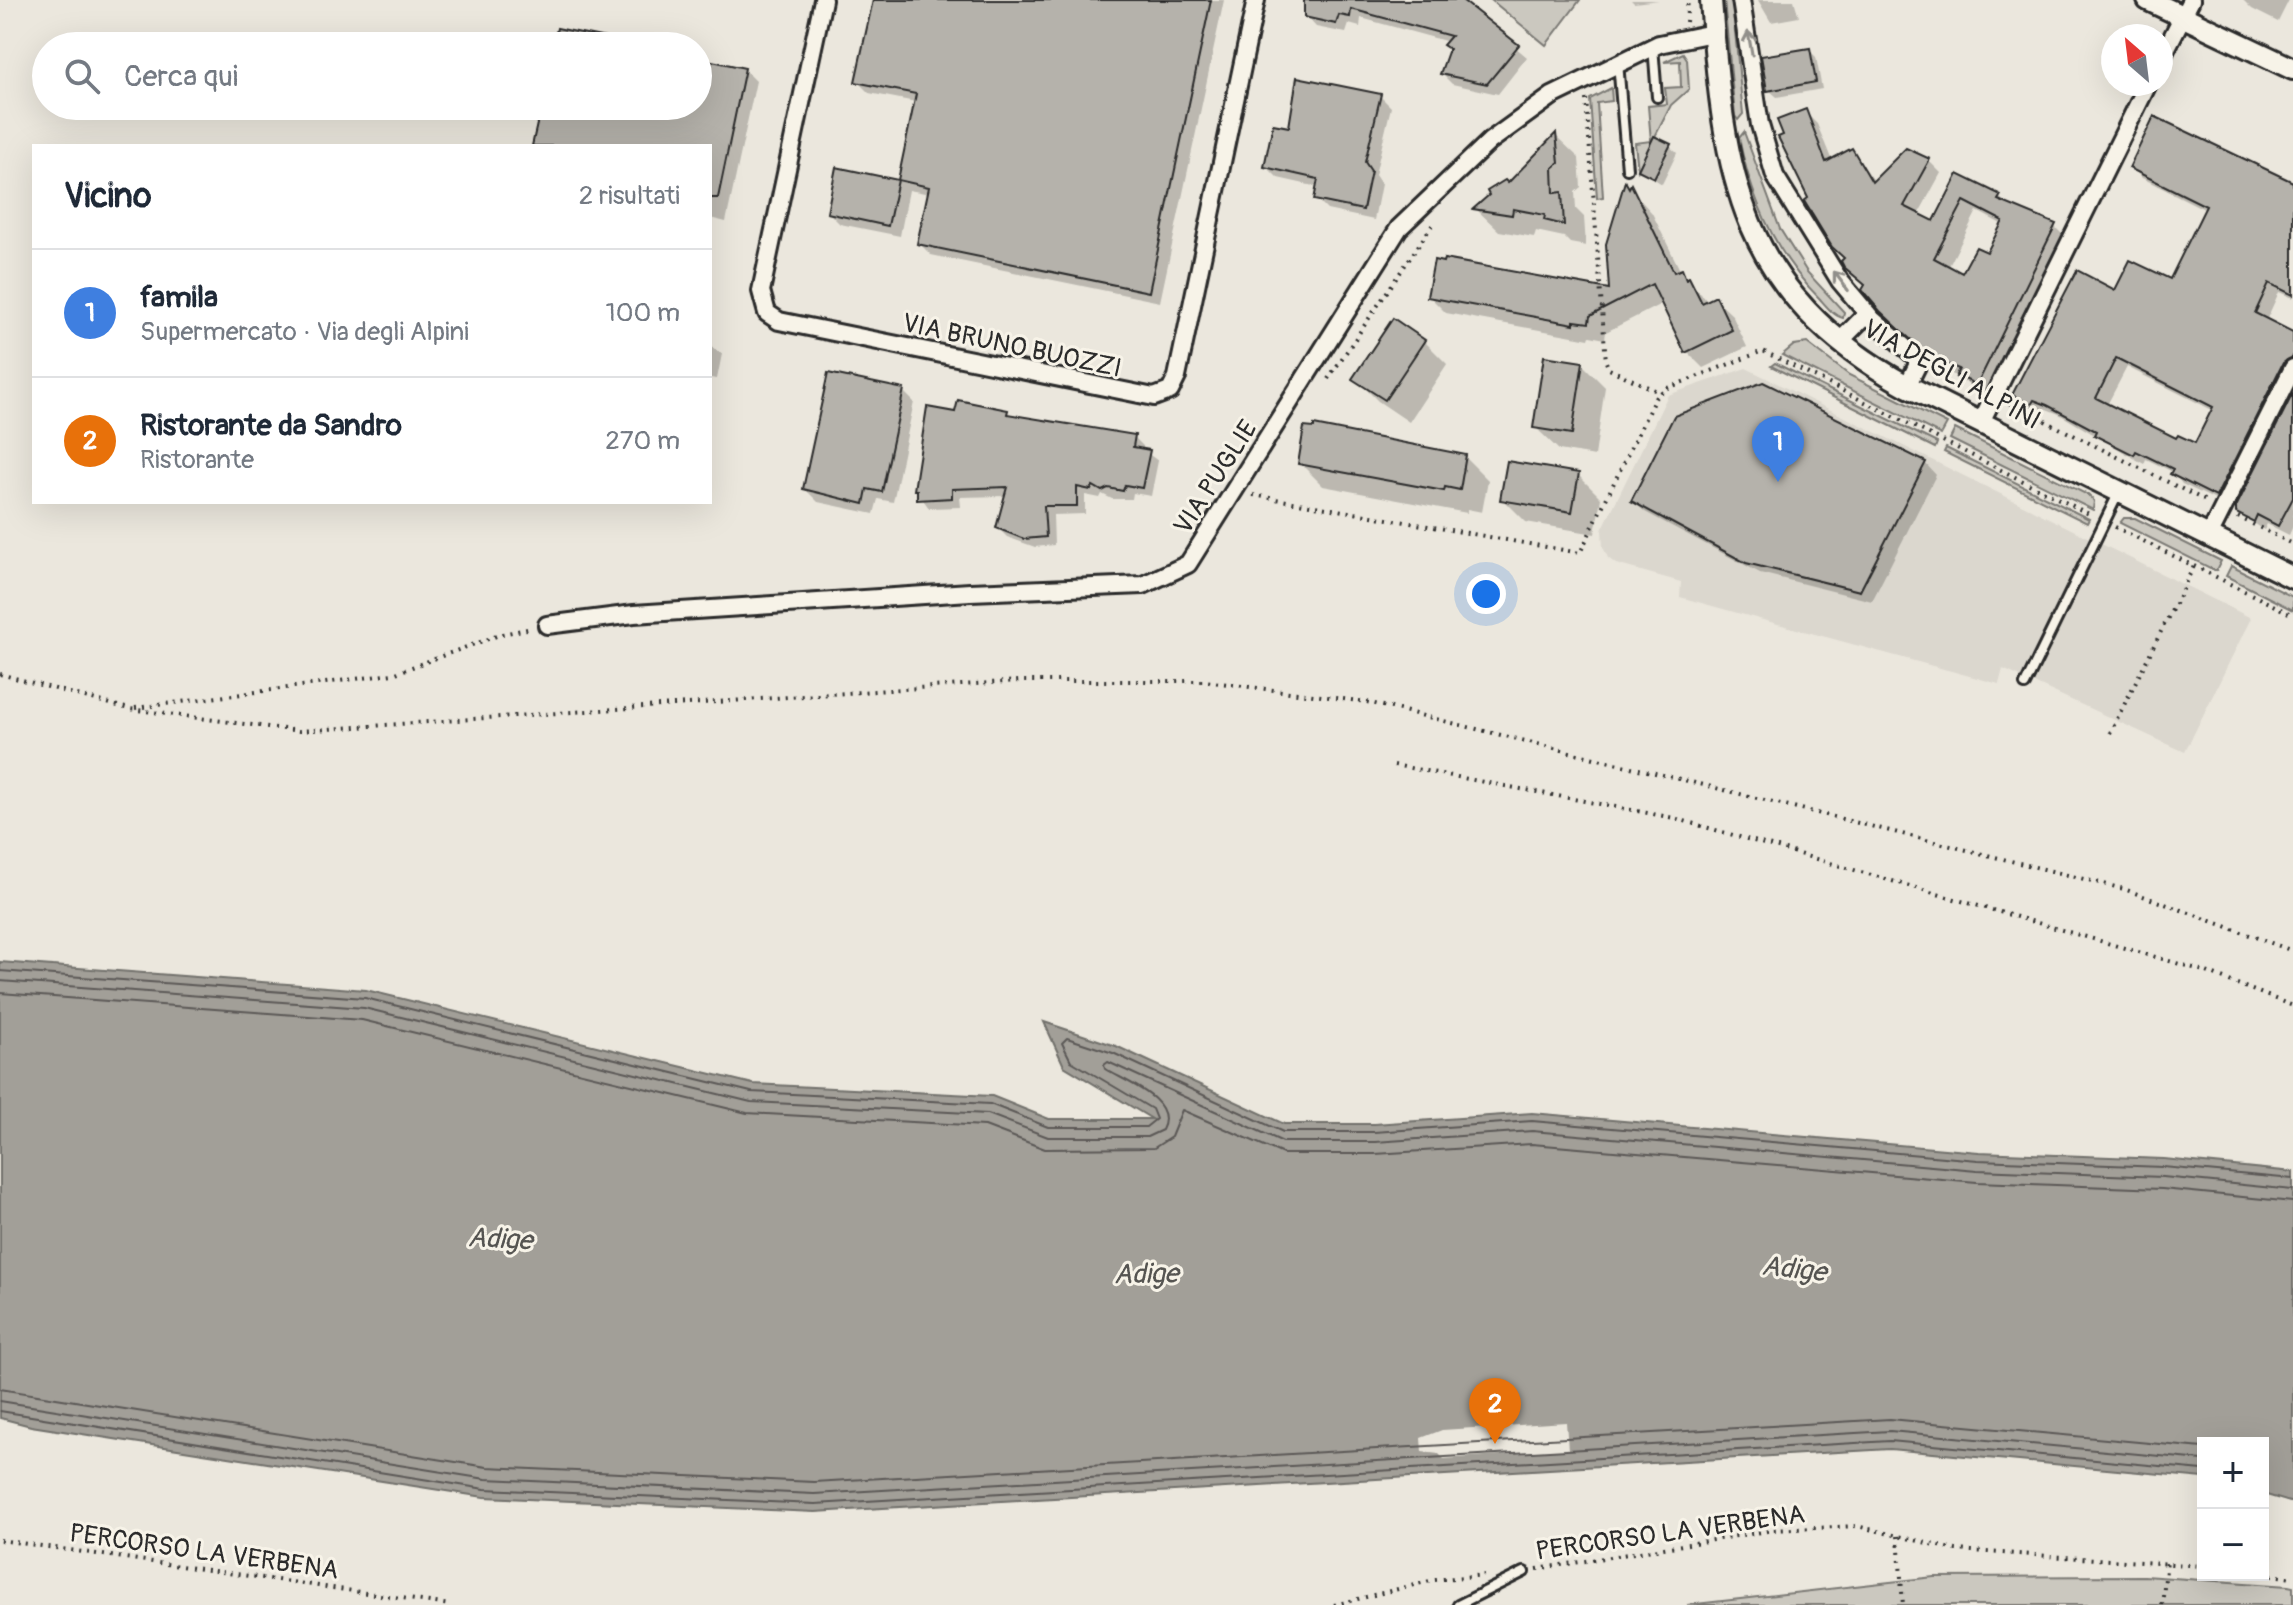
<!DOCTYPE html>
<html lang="it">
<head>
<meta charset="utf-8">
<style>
	body { margin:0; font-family:Pangolin,sans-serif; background:#f6f6f7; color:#1f2937 }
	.controls { position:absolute; right:24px; bottom:24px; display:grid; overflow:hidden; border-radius:0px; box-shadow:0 8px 32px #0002 }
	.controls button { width:72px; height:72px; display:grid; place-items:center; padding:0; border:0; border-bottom:2px solid #e0e1e3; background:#fff; color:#1f2937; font:40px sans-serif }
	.compass { position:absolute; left:2101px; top:24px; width:72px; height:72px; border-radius:50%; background:#fff; box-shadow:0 8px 32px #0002; rotate:332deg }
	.you { position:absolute; left:1486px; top:594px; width:28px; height:28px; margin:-20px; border:6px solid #fff; border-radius:50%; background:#1a73e8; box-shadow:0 0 0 12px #1a73e833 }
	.badge { display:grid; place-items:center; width:52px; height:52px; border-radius:50%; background:#d1495b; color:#fff; font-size:26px; font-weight:700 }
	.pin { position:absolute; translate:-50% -66px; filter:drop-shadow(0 2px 4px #0008) }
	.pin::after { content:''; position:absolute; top:42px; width:28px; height:24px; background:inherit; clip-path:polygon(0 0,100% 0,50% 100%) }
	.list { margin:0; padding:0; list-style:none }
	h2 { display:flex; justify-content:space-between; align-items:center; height:104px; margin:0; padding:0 32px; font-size:34px }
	h2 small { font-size:26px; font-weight:400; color:#747a83 }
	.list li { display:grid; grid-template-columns:52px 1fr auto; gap:24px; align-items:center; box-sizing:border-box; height:128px; padding:0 32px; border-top:2px solid #e0e1e3 }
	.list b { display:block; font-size:30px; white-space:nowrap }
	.list p { margin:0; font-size:26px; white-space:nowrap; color:#747a83 }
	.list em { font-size:26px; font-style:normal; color:#747a83 }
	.icon { flex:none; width:44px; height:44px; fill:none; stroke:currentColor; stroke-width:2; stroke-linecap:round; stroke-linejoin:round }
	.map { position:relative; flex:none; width:2293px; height:1605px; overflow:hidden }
	.search { position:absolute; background:#fff; box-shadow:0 8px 32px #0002; left:32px; top:32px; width:680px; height:88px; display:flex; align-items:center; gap:20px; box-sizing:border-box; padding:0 28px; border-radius:44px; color:#747a83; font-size:30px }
	.panel { position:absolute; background:#fff; box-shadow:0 8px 32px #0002; left:32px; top:144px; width:680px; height:360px; border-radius:0px }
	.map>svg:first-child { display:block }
	.built { fill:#dbd7ce }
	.green { fill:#cbc8bf; stroke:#7b7a75; stroke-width:2 }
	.water { fill:#a29f98; stroke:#72716c; stroke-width:2 }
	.pier { fill:#ebe7dd }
	.shadow { fill:#0003; fill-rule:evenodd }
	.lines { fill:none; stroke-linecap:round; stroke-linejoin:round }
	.shore { stroke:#5b5957; stroke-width:2 }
	.building { fill:#b5b2ab; stroke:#2b2b2b; stroke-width:2; fill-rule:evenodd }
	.service-casing { stroke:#2b2b2b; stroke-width:14 }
	.minor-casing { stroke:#2b2b2b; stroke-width:22 }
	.tertiary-casing { stroke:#2b2b2b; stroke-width:26 }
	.path { stroke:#2b2b2b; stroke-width:4; stroke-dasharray:2 6; stroke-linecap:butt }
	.service { stroke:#f7f3e8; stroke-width:8 }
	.minor { stroke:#f7f3e8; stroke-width:16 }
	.tertiary { stroke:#f7f3e8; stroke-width:20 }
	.oneway { stroke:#918f8a }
	.labels { text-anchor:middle; stroke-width:6; stroke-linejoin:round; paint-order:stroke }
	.street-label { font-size:26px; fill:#2b2b2b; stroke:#f7f3e8 }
	.water-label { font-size:28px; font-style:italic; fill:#555451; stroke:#f7f3e8 }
</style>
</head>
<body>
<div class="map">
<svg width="2293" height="1605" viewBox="0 0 2293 1605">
	<rect width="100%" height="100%" fill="#ebe7dd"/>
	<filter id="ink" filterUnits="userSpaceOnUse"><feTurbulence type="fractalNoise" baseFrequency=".0125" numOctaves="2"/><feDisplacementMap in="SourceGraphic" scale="16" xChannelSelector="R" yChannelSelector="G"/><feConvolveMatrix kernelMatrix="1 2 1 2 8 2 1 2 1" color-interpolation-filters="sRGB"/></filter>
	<g filter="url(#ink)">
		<polygon class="built" points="1746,368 2251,618 2185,752 2003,669 1999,684 1752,617 1680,597 1681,582 1616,564 1608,558 1603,547 1602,530 1668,395"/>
		<g class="green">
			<polygon points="1491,0 1580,0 1546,45"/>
			<polygon points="1724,0 1732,0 1743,114 1738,120 1735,116"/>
			<polygon points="1683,53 1687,59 1689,89 1671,105 1638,170 1635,143 1651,141 1648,106 1667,104 1665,88 1681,87 1680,61 1664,62"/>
			<polygon points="1611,88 1612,101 1597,103 1603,197 1597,198 1590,99"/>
			<path d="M 1744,132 L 1780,229 L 1807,272 L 1844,312 L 1843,318 C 1834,316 1827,307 1820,299 C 1776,255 1751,199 1739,138 Z"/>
			<polygon points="1807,343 1849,375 1947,424 1941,435 1782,355 1794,345"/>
			<polygon points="1775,363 1937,443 1935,448 1771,366"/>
			<polygon points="1955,429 2088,495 2094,501 2093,510 1950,439"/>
			<polygon points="1946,448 2089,519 2087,523 1944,452"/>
			<polygon points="2124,518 2135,518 2221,561 2216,571 2120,523"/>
			<polygon points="2231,566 2293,597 2293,610 2226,576"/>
			<polygon points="2144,1576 2288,1586 2293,1587 2293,1605 1687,1605 1934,1577"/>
		</g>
		<polygon class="water" points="0,962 366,990 753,1084 992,1096 1049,1119 1152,1119 1064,1066 1044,1022 1116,1046 1284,1124 1374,1124 1532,1113 1979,1152 2164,1159 2293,1172 2293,1503 2263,1494 2263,1443 2203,1443 2203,1478 1890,1449 815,1512 484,1497 31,1426 0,1418"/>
		<polygon class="pier" points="1566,1422 1568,1450 1444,1459 1439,1454 1422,1452 1421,1438 1442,1430"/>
		<g class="shadow">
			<polygon points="875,0 1224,0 1160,302 931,255 919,243 930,194 909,190 900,236 840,224 829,213 838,170 899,182 916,102 869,93 857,81"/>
			<polygon points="1309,0 1459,0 1527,57 1498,94 1452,84 1442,74 1451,50 1449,42 1361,18 1360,27 1349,24 1346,33 1316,27 1306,16"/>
			<polygon points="1631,0 1659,0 1634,3"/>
			<polygon points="1758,0 1794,0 1799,17 1771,22"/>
			<polygon points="2243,0 2289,0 2278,22 2252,9"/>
			<polygon points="559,31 632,46 555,46"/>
			<polygon points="1809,50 1816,57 1822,89 1777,97 1769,90"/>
			<polygon points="698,60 744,69 756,81 726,222 710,218 710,146 534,146 543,106 698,106"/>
			<polygon points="1380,96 1391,107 1375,175 1381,184 1374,220 1327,210 1316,199 1318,187 1278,178 1266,166 1291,129"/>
			<path d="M 1805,112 L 1817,124 L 1832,161 L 1852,150 L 1875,182 L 1929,161 L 1941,173 L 1918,215 L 1935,224 L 1958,176 L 1999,197 L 2010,207 L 2054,226 L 2066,238 L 1989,396 L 1942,368 L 1881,310 L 1850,265 L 1810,199 ZM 1977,211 L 2003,225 L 1988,255 L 1963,276 L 1948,268 Z"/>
			<polygon points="1556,136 1579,158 1581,187 1575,192 1576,209 1584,217 1586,246 1570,243 1564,237 1536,231 1534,237 1499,231 1476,209 1508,185"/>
			<polygon points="1669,146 1677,153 1662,184 1640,170"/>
			<path d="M 2132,168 L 2293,184 L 2293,298 L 2279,292 L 2266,321 L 2293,334 L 2293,373 L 2226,505 L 2182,484 L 2173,472 L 2146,459 L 2144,464 L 2059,414 L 2044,408 L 2041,413 L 2024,404 L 2015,394 L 2116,293 L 2171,282 L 2206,210 L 2142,178 ZM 2127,367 L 2214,411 L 2196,446 L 2177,441 L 2107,405 Z"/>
			<polygon points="1626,184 1652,213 1680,270 1708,302 1715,299 1732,315 1747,347 1703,368 1687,352 1663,303 1606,332 1605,339 1590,336 1589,339 1446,313 1429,296 1611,291"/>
			<polygon points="1393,321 1424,341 1447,364 1409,422 1378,401 1355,378"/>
			<polygon points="710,346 722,354 717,379 710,378"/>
			<polygon points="1582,364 1605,387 1595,456 1559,450 1535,427"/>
			<polygon points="829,376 903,391 914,402 893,502 878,499 874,514 818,502 807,491"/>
			<polygon points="2293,398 2293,526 2289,535 2267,524 2264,530 2238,512"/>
			<polygon points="1007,412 1011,416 1134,437 1143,446 1143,450 1158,461 1151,496 1133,493 1132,499 1112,499 1102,494 1100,498 1085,495 1085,514 1053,515 1054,545 1035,547 1007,537 998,528 1006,496 960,497 961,507 929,508 916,490 957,414"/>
			<polygon points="1465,457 1488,480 1482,512 1467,509 1467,513 1323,486 1300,463"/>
			<polygon points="1925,463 1936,475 1872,601 1760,573 1645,512 1633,501"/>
			<polygon points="1578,475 1601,498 1595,534 1526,522 1503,499"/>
		</g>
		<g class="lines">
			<g class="shore">
				<polyline points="0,971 365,998 751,1092 990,1104 1048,1127 1146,1127 1156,1119 1152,1109 1071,1061 1062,1043 1067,1038 1113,1053 1283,1132 1374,1132 1532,1121 1978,1160 2163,1167 2293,1179"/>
				<path d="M 0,981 L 364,1008 L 751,1102 L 988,1114 L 1048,1137 L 1147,1137 L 1162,1130 C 1178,1100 1126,1082 1105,1069 L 1104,1065 L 1108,1062 L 1283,1142 L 1375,1142 L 1532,1131 L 1977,1170 L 2163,1177 L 2293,1190"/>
				<polyline points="0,993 362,1020 747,1113 985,1126 1045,1149 1154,1148 1171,1137 1182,1110 1283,1154 1375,1154 1532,1144 1977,1182 2162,1189 2293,1202"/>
				<polyline points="0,1389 487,1467 814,1482 1890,1419 2203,1448"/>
				<polyline points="0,1401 486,1479 814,1494 1890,1431 2203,1460"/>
				<polyline points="0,1411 485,1489 815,1504 1890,1441 2203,1470"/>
			</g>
		</g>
		<g class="building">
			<polygon points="873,0 1211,0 1149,292 917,244 929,187 898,180 916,94 855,82"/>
			<polygon points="1304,0 1462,0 1519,45 1487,84 1440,74 1449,49 1443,45 1451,36 1351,9 1350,17 1339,15 1336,24 1304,17"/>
			<polygon points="557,28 606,38 605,46 553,46"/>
			<polygon points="1810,48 1816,82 1767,91 1761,56"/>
			<polygon points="698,58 745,68 718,198 710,198 710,146 532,146 541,106 698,106"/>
			<polygon points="1297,77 1381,94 1365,162 1371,171 1363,210 1314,200 1318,179 1264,167 1273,124 1289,127"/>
			<path d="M 1806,109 L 1826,162 L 1852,148 L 1872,182 L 1906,148 L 1930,159 L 1904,206 L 1934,221 L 1958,174 L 2001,195 L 1998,200 L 2056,224 L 1977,385 L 1956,375 L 1959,369 L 1928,357 L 1880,311 L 1862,290 L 1865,285 L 1844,267 L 1841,261 L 1844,258 L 1832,247 L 1804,201 L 1808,198 L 1778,137 L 1783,135 L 1777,120 ZM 1964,201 L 2003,221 L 1987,252 L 1976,247 L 1962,273 L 1934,258 Z"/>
			<path d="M 2154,116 L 2293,182 L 2293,295 L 2269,283 L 2255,313 L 2293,332 L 2293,357 L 2283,363 L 2216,497 L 2170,474 L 2173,469 L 2136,451 L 2134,455 L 2094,435 L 2096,431 L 2047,405 L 2034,400 L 2031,405 L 2012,395 L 2077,270 L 2115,290 L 2130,260 L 2170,279 L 2206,206 L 2129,168 ZM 2116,358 L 2213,407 L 2195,443 L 2178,435 L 2176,438 L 2096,398 Z"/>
			<polygon points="1556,133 1559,163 1553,168 1554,193 1562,192 1564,225 1544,220 1545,215 1513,209 1512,215 1473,209 1489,195 1487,191 1505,180 1508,183"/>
			<polygon points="1654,136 1671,144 1654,178 1638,170"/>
			<polygon points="836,167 898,180 888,226 827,213"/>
			<polygon points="1625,181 1629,188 1631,184 1674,272 1682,269 1686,279 1689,277 1702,303 1716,296 1732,330 1685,353 1652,284 1590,316 1589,323 1574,321 1574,324 1427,297 1434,260 1443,262 1444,259 1609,289 1606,244"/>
			<polygon points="1393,318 1425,340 1385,400 1352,379"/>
			<polygon points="1544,356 1583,362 1572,434 1533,428"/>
			<polygon points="828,373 904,389 882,492 867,489 864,504 803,489"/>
			<polygon points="1763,382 1926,462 1860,591 1746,563 1631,501 1674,416"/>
			<polygon points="2293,393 2293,498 2278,526 2257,515 2254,522 2236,513 2236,507"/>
			<polygon points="958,400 1008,410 1007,414 1135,435 1133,447 1150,450 1142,488 1125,485 1123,491 1108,488 1102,491 1093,486 1091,490 1077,487 1077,506 1044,506 1046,537 1024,539 996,528 1007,487 952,489 952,498 917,500 917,490 914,490 927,407 955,412"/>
			<polygon points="1314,425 1466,455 1460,490 1445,487 1444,491 1298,464 1304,427 1314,428"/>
			<polygon points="1507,461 1579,473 1572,512 1500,500"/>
		</g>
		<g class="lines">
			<g class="service-casing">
				<g id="service">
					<polyline points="1653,46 1657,97"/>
					<polyline points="1618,62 1627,169"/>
					<polyline points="2025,685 2119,492"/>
					<polyline points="1458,1605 1524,1572"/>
				</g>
			</g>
			<g class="minor-casing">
				<g id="minor">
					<polyline points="823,0 761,291 767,313 779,321 1154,397 1170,391 1177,377 1256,0"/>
					<polyline points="1741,0 1760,125 1775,176 1840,281 1872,319 1917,358 1917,366 1907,386"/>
					<polyline points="2161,59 2191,0"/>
					<polyline points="1839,342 1867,314"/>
					<polyline points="1981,422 2148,84"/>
					<polyline points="2209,536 2293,368"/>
					<polyline points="547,625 634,614 970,592 1143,585 1188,564 1399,228 1490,141 1552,96 1659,44 1713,33"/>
				</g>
			</g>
			<g class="tertiary-casing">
				<g id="tertiary">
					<path d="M 1711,0 C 1724,176 1738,292 1907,386 L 2293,578"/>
					<polyline points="2148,0 2293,69"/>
				</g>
			</g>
			<g class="path">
				<polyline points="1686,22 1688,0"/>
				<polyline points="1586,99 1606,362 1609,369 1659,392"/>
				<polyline points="1934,365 1979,388"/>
				<polyline points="1328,379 1433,224"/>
				<polyline points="2009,403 2208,502"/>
				<polyline points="1253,495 1580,553 1655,398 1665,389 1763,351 2093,516"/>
				<polyline points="2238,517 2293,544"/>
				<polyline points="2115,527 2293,615"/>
				<polyline points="0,674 129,709 299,731 1019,681 1204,681 1367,702 1858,823 2124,889 2293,951"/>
				<polyline points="135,708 393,674 502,634 532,628"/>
				<polyline points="2110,733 2194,566"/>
				<polyline points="1394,765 1674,818 2204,971 2293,1006"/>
				<polyline points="1898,1536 1903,1605"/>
				<polyline points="0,1540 450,1605"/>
				<polyline points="1537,1569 1773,1530 1857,1526 1956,1550 2203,1566"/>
				<polyline points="2263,1574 2293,1578"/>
				<polyline points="1334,1605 1434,1580 1484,1575"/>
				<polyline points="2162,1605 2167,1561"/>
			</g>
			<use href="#service" class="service"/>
			<use href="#minor" class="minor"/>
			<use href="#tertiary" class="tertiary"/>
		</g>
		<defs><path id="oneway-shaft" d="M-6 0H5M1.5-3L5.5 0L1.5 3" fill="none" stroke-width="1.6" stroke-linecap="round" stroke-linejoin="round" transform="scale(2)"/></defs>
		<g class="oneway">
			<use href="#oneway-shaft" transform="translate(1750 43) rotate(-100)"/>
			<use href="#oneway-shaft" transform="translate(1841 281) rotate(-127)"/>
		</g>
	</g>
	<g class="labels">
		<g class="street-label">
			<text transform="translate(1012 345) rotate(12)" y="9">VIA BRUNO BUOZZI</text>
			<text transform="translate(1952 374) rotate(29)" y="9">VIA DEGLI ALPINI</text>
			<text transform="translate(1215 477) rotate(-57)" y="9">VIA PUGLIE</text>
			<text transform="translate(1670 1532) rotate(-8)" y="9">PERCORSO LA VERBENA</text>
			<text transform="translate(204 1551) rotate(8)" y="9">PERCORSO LA VERBENA</text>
		</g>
		<g class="water-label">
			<text transform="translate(500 1238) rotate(3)" y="10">Adige</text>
			<text transform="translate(1794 1268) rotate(6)" y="10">Adige</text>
			<text transform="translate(1146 1273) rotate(-1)" y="10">Adige</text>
		</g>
	</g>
</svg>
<div class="controls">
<button>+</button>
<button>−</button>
</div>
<svg class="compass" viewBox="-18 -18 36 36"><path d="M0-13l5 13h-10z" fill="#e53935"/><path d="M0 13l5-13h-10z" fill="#747a83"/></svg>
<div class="you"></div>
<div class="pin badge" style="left:1778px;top:482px;background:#3f7fe0">1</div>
<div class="pin badge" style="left:1495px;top:1444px;background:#e8710a">2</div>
<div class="search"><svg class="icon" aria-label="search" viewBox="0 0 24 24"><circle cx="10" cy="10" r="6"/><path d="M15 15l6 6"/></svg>Cerca qui</div>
<section class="panel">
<h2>Vicino<small>2 risultati</small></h2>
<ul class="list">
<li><span class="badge" style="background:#3f7fe0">1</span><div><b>famila</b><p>Supermercato · Via degli Alpini</p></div><em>100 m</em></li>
<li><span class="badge" style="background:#e8710a">2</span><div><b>Ristorante da Sandro</b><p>Ristorante</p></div><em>270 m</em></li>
</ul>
</section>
</div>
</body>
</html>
